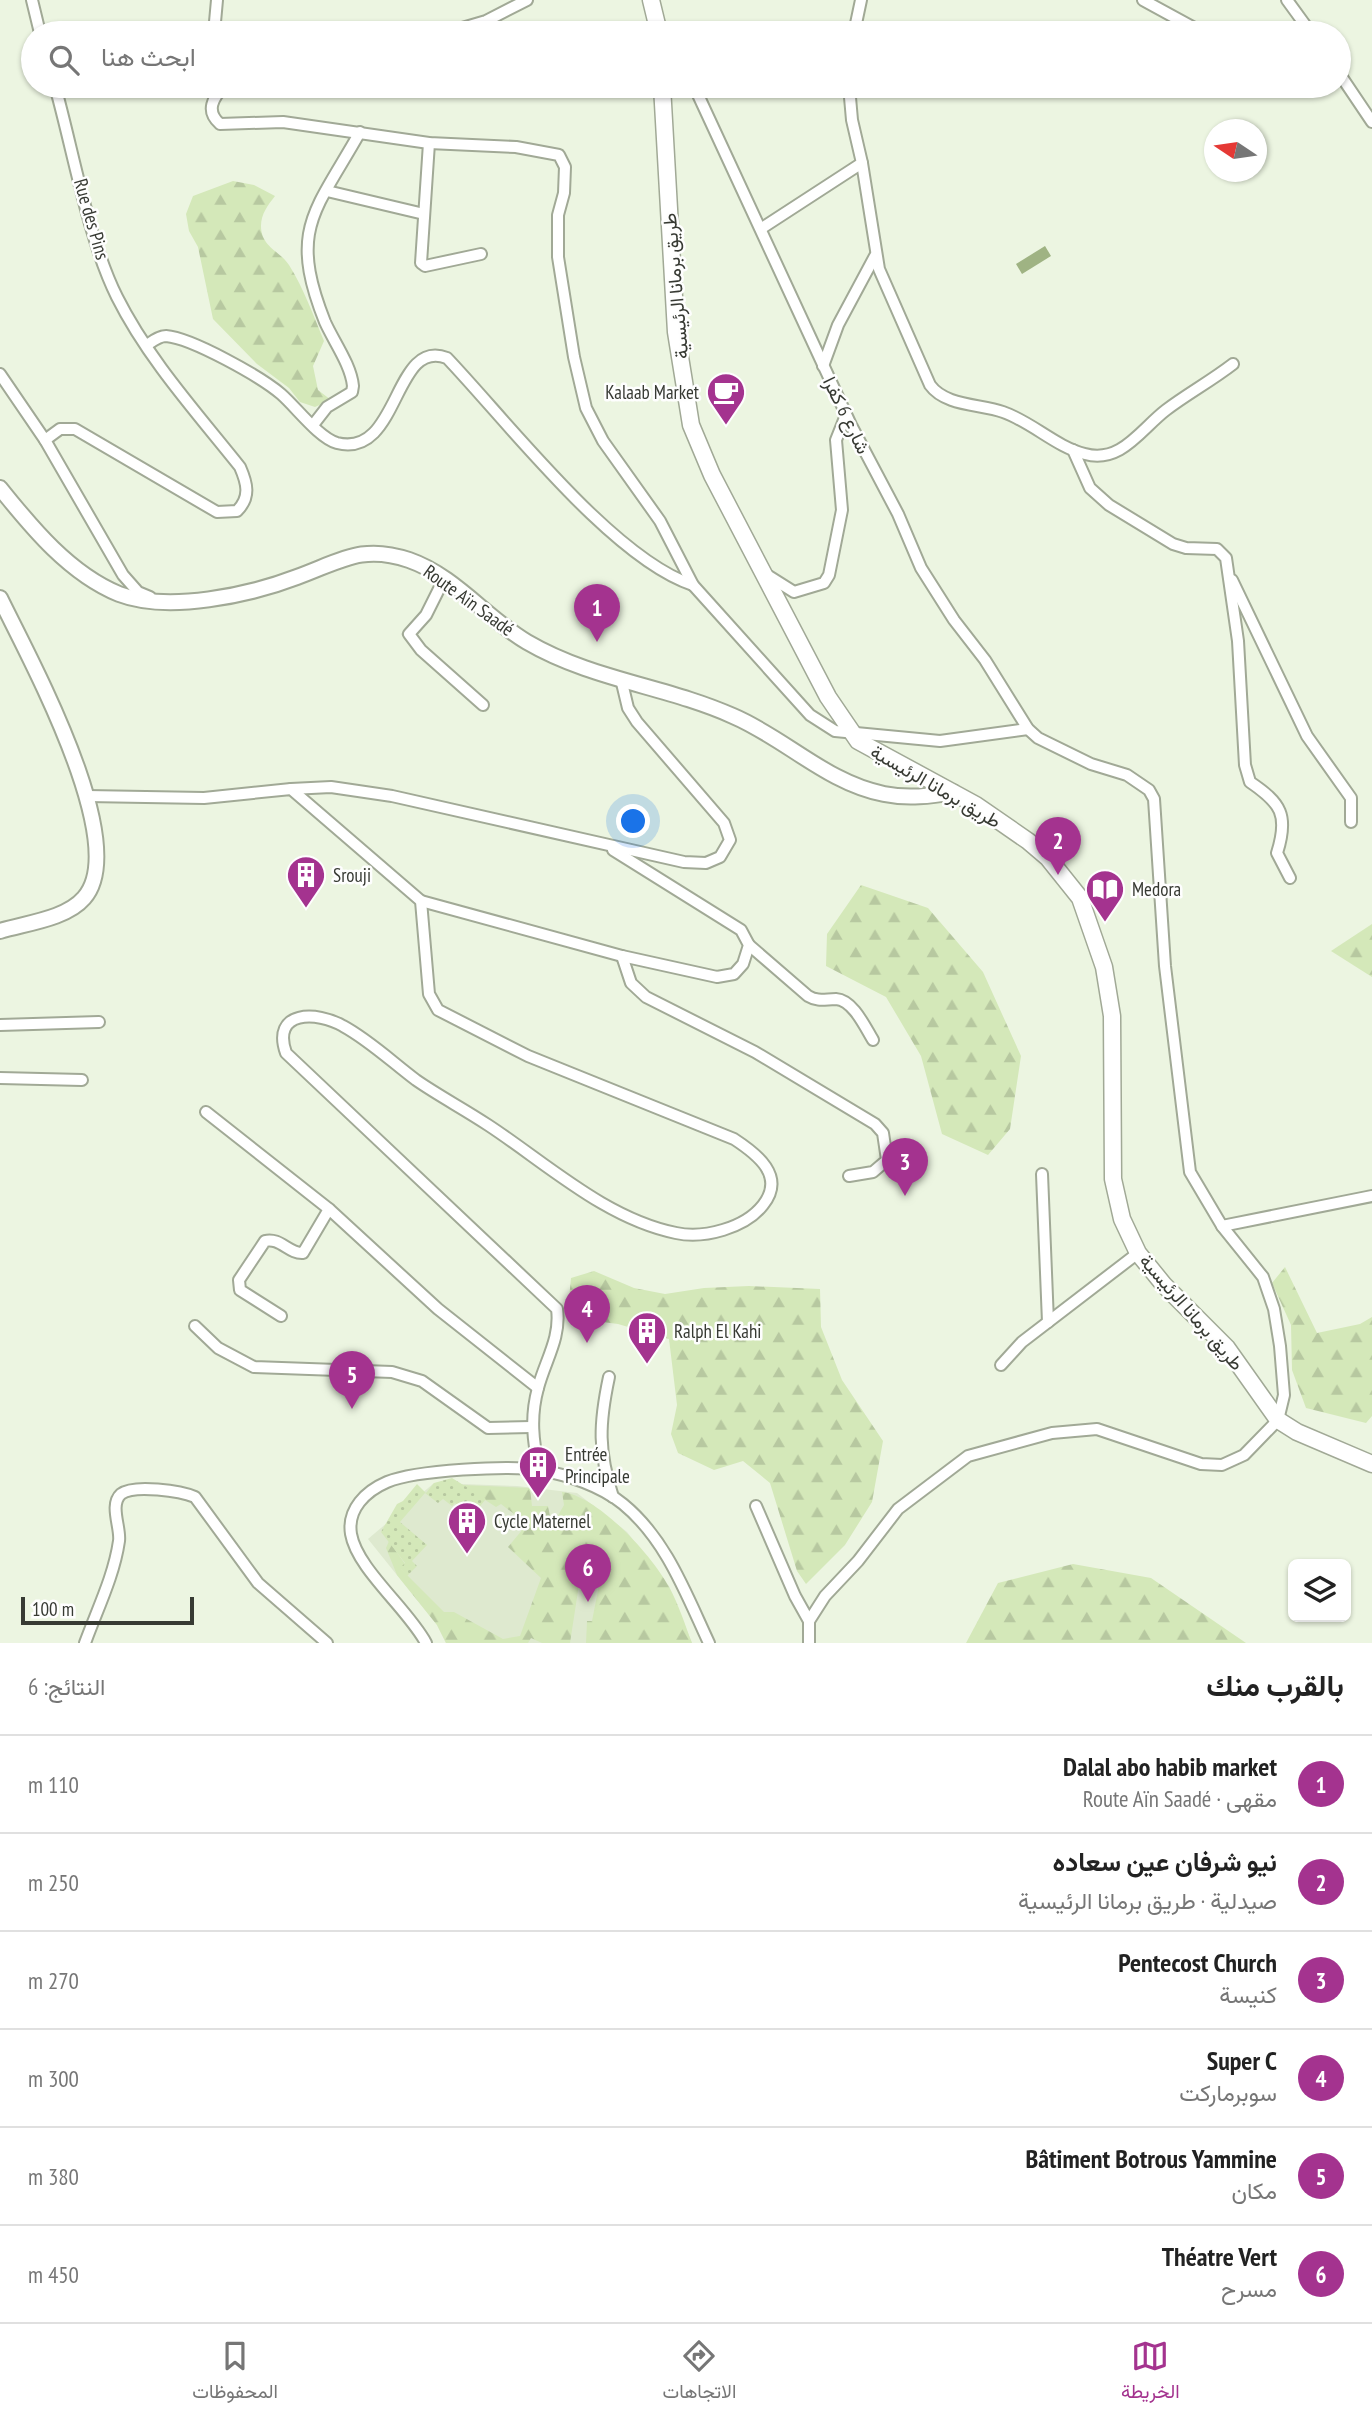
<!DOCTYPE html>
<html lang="ar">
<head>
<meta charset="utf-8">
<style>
	body { margin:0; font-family:"PT Sans Narrow",Vazirmatn,sans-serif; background:#f6f6f6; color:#222; direction:rtl }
	.controls { position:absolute; right:21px; bottom:21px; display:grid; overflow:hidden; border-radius:10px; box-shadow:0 2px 5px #0004 }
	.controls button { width:63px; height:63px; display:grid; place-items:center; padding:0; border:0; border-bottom:2px solid #e0e0e0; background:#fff; color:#222; font:35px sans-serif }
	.compass { position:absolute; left:1204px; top:119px; width:63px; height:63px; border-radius:50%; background:#fff; box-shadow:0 2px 5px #0004; rotate:283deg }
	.scale { position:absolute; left:21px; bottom:18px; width:173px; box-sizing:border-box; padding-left:7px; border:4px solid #373a33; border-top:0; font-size:19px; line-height:24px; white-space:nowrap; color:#373a33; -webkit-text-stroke:5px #fefefe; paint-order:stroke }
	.you { position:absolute; left:634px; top:822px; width:24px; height:24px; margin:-18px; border:5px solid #fff; border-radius:50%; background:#1a73e8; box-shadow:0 0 0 10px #1a73e833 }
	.badge { display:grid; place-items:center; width:46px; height:46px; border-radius:50%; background:#a4338f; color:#fff; font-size:23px; font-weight:700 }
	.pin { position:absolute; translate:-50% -58px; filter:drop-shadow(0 2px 4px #0008) }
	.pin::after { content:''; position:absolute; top:37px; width:24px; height:21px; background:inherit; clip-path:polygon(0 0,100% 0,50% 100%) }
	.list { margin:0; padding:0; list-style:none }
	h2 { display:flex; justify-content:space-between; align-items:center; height:91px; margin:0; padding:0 28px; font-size:30px }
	h2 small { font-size:23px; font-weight:400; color:#767676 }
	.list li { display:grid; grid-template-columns:46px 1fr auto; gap:21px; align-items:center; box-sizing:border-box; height:98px; padding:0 28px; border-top:2px solid #e0e0e0 }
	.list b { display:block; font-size:26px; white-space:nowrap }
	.list p { margin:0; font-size:23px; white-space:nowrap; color:#767676 }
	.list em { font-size:23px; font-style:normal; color:#767676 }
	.icon { flex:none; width:38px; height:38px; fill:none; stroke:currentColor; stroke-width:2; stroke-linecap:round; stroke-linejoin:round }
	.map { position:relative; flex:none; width:1372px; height:1643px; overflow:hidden; direction:ltr }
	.search { position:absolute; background:#fff; box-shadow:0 2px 5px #0004; left:21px; right:21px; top:21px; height:77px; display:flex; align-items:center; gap:18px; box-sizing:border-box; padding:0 24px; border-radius:38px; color:#767676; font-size:26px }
	.sheet { height:679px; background:#fff }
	nav { display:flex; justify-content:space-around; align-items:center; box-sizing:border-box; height:98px; border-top:2px solid #e0e0e0; background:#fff; font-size:19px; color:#767676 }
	nav a { display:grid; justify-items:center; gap:4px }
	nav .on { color:#a4338f }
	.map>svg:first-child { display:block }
	.built { fill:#dee9cf }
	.forest { fill:url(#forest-firs) }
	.park { fill:url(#park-dots) }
	.water { fill:#9fb383 }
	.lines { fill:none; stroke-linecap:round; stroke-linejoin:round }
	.minor-casing { stroke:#a1a996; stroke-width:14 }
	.tertiary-casing { stroke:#a1a996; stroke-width:18 }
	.secondary-casing { stroke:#a1a996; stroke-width:19 }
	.minor { stroke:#fff; stroke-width:10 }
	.tertiary { stroke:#fff; stroke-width:14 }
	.secondary { stroke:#fff; stroke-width:16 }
	.labels { text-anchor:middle; stroke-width:5; stroke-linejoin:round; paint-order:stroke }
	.street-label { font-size:19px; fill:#373a33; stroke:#fefefe }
	.poi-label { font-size:19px; fill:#373a33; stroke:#fefefe; text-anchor:start }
</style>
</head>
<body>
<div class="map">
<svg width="1372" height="1643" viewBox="0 0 1372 1643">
	<defs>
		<pattern id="forest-firs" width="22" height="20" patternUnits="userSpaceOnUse" patternTransform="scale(1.75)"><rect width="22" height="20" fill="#d4e8b9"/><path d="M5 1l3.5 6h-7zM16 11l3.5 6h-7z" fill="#b7c8a0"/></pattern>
		<pattern id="park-dots" width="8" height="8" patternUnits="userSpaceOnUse" patternTransform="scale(1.75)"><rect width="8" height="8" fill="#d4e8b9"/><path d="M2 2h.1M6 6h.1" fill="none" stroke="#b7c8a0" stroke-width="1.8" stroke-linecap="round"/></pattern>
	</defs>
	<rect width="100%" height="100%" fill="#ecf5e1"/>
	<polygon class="built" points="434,1483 517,1486 577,1493 627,1532 669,1586 692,1643 446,1643 437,1625 368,1539"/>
	<g class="forest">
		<path d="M 233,181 L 254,185 L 275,196 C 268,205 261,214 261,226 C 261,247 280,251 289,265 C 304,289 313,315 324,341 L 313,366 L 318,390 L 331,400 L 315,407 L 300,402 L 289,388 L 257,364 L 213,319 L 198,247 L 189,231 L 186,214 L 193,196 Z"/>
		<polygon points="861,885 928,908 983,972 1021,1056 1010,1129 988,1155 942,1134 921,1056 886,997 826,966 827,934"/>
		<polygon points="1372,924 1372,977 1331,951"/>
		<polygon points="1285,1267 1317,1333 1360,1324 1372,1317 1372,1416 1366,1423 1306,1408 1292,1370 1291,1325 1272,1283"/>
		<polygon points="594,1271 634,1288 665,1294 704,1288 749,1286 820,1289 821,1327 842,1380 883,1441 872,1502 845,1545 806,1584 797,1571 770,1483 743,1461 714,1470 678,1453 671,1434 677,1405 669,1339 618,1324 595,1321 569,1299 571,1278"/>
		<path d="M 462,1485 L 530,1488 L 532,1506 L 548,1506 L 552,1526 L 564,1505 L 562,1492 C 598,1496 652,1555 669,1587 C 679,1605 685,1625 692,1643 L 586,1643 L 587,1621 L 592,1621 L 600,1580 L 580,1578 L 570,1643 L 542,1643 L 531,1638 L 528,1643 L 446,1643 L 437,1625 L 397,1575 L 386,1548 L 389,1541 L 405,1564 L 401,1569 L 444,1612 L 454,1612 L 503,1639 L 520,1636 L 541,1578 L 508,1547 L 523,1529 L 516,1523 L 518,1517 L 501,1504 L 496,1507 Z"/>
		<polygon points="1073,1564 1151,1578 1246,1643 966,1643 998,1583"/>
	</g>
	<polygon class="park" points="452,1478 486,1499 471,1517 455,1503 452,1506 443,1499 438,1503 425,1493 400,1522 427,1545 412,1561 417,1566 407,1576 400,1568 405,1563 381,1532 397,1504 403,1501 417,1484 426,1493 434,1483"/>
	<polygon class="water" points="1045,246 1051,256 1022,274 1016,264"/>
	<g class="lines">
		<g class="minor-casing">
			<g id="minor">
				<polyline points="32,0 40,33"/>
				<polyline points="1143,0 1196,29"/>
				<polyline points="1287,0 1311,33"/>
				<polyline points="214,33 217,0"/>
				<polyline points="445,33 486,21 527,0"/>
				<polyline points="854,33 861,0"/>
				<polyline points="1339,73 1372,122"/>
				<path d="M 224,86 C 213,98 205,111 220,124 L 283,122 L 429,143 L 516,147 L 559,155 L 565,167 L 564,193 L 558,215 L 558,257 L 574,357 L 586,408 L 603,441 L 660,521 L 693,585 L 810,715 L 835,731 L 940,741 L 1028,729"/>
				<polyline points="694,86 851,425 898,514 921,568 954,620 985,660 1028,729 1038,738 1091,764 1127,775 1149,790 1154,799 1165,966 1190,1172 1222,1226 1263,1277 1274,1309 1280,1346 1284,1395 1278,1420 1244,1455 1222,1465 1201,1464 1097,1429 1052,1433 968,1456 898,1509 858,1561 825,1596 809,1621 809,1643"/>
				<polyline points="429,143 421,263 425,266 481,254"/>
				<path d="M 862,163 L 879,269 L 930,385 C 945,406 980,404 1003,412 C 1032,422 1056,447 1085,454 C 1121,464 1141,429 1166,410 C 1187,394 1211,381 1233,364"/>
				<polyline points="327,191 424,214"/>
				<polyline points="762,228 862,163 852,120 849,86"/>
				<path d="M 147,345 C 153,341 159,336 166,336 C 192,338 261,377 281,394 C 296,407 319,438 337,443 C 400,459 393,337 447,358 C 507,421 613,559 693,585"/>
				<polyline points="823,366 838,325 875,256"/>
				<polyline points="0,374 45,440 123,575 138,592 150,597"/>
				<path d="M 313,425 L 327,407 L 352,392 L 353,386 C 351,365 334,342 325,322 C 288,229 315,212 360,132"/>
				<path d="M 45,440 L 60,429 L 75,429 L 217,512 L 237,511 C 251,497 247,483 240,467 C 197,413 148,359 117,297 C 88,239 73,150 55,86"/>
				<path d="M 1073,450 L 1090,488 L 1109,505 L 1173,544 L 1186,548 L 1217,549 L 1226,558 L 1238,641 L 1245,765 L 1250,782 C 1281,803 1289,815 1277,853 L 1290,878"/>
				<polyline points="767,575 794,592 824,583 829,575 842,510 836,440 846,415"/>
				<polyline points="444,579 426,615 409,634 421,650 483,705"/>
				<polyline points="1232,580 1307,736 1351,798 1351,822"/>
				<polyline points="291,789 331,787 392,796 684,862 706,863 720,857 730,840 724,823 637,722 628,708 622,683"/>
				<path d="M 87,796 L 204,798 L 291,789 L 421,901 L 429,994 L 438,1010 L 528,1056 L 734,1139 C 757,1154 786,1176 763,1205 C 745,1228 704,1239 676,1233 C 606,1219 546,1163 488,1125 C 464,1109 439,1096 416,1080 C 392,1062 369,1040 343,1026 C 317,1011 271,1010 286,1053 L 557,1309 C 561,1338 545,1361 538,1388 C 530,1417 533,1441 539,1470"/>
				<polyline points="421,901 622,956 717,977 734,974 743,964 749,945 741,930 613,850"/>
				<path d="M 749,945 L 808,996 C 818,1002 825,999 836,999 C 853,1000 865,1027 873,1040"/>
				<polyline points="622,956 631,983 646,997 755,1052 875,1124 883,1133 887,1160 873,1172 849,1176"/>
				<polyline points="0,1025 99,1022"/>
				<polyline points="0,1078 82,1080"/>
				<polyline points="206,1112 329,1209 438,1309 538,1388"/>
				<polyline points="1042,1174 1048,1322"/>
				<polyline points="1222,1226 1372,1196"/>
				<path d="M 281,1316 L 240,1290 L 239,1280 L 265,1241 C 280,1237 289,1254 303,1253 L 329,1209"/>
				<polyline points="195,1326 218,1348 254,1367 392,1372 422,1381 488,1428 531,1427"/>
				<polyline points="1001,1365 1022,1342 1138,1253"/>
				<path d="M 609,1377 C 599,1424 598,1451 613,1497"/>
				<polyline points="756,1506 795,1596 809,1621"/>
				<path d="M 85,1643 C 97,1610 114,1576 119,1541 C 121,1528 109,1505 121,1494 C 134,1484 181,1491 195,1497 L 258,1583 L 327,1643"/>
				<path d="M 426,1643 C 408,1609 357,1569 351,1534 C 347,1509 366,1491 387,1482 C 416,1470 509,1465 540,1470 C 568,1475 601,1486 623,1504 C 666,1539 686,1594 709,1643"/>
			</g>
		</g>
		<g class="tertiary-casing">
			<g id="tertiary">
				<path d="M 0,488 C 32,528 70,574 119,594 C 168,613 250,595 297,577 C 341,561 362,544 409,560 C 455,576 486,618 527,642 C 592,680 666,686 733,716 C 785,738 827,783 884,794 C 908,799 931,796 953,792"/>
				<path d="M 0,598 C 28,656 132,844 84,898 C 66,919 26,923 0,931"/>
			</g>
		</g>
		<g class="secondary-casing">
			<g id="secondary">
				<polyline points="651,0 659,33"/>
				<polyline points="662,86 676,332 691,425 712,475 828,697 858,741 976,805 1028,841 1048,858 1080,898 1104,967 1112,1016 1113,1179 1122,1219 1138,1253 1164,1285 1227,1348 1278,1420 1297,1432 1372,1464"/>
			</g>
		</g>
		<use href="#minor" class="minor"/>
		<use href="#tertiary" class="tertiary"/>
		<use href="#secondary" class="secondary"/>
	</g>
	<defs>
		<g id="cafe-pin" transform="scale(2.0125)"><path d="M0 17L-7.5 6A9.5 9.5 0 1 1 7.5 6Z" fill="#a4338f" stroke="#fefefe"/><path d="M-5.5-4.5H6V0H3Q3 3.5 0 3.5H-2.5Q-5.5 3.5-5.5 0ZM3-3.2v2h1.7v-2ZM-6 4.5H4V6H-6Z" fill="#fff"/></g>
		<g id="building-pin" transform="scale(2.0125)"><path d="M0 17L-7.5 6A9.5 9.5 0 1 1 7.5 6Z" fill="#a4338f" stroke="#fefefe"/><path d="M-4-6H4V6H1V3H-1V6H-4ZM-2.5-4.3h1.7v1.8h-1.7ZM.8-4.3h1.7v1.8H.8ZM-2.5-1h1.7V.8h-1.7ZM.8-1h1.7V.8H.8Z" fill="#fff"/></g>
		<g id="library-pin" transform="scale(2.0125)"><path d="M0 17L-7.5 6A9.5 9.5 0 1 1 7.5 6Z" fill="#a4338f" stroke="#fefefe"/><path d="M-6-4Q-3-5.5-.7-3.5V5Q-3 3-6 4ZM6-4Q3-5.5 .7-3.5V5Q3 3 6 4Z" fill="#fff"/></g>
	</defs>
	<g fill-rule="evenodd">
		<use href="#cafe-pin" x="726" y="392"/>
		<use href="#building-pin" x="306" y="875"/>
		<use href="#library-pin" x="1105" y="889"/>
		<use href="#building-pin" x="647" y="1331"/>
		<use href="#building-pin" x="538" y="1465"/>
		<use href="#building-pin" x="467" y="1521"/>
	</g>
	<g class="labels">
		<g class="street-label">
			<text transform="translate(92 219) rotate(74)" y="7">Rue des Pins</text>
			<text transform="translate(675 286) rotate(-95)" y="7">طريق برمانا الرئيسية</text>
			<text transform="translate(847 415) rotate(64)" y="7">شارع 6 كفرا</text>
			<text transform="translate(469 600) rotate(36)" y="7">Route Aïn Saadé</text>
			<text transform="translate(936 786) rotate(30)" y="7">طريق برمانا الرئيسية</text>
			<text transform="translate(1192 1312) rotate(49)" y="7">طريق برمانا الرئيسية</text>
		</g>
		<g class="poi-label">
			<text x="699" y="399" text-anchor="end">Kalaab Market</text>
			<text x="333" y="882">Srouji</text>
			<text x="1132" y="896">Medora</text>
			<text x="674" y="1338">Ralph El Kahi</text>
			<text x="565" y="1461">Entrée<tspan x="565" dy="22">Principale</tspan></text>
			<text x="494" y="1528">Cycle Maternel</text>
		</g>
	</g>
</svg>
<div class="controls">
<button><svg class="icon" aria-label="layers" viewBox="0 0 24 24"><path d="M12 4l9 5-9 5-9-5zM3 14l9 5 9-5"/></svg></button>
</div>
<svg class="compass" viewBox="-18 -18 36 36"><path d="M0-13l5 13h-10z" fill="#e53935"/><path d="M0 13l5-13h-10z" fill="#767676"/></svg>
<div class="scale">100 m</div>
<div class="you"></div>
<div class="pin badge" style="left:597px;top:642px">1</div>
<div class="pin badge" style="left:1058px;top:875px">2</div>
<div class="pin badge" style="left:905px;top:1196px">3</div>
<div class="pin badge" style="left:587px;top:1343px">4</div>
<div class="pin badge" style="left:352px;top:1409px">5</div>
<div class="pin badge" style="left:588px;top:1602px">6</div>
<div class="search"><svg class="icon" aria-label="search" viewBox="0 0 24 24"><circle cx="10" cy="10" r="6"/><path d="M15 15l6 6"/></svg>ابحث هنا</div>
</div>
<section class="sheet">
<h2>بالقرب منك<small>النتائج: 6</small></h2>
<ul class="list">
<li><span class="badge">1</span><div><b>Dalal abo habib market</b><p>مقهى · Route Aïn Saadé</p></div><em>110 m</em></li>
<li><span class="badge">2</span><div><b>نيو شرفان عين سعاده</b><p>صيدلية · طريق برمانا الرئيسية</p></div><em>250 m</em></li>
<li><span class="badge">3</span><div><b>Pentecost Church</b><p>كنيسة</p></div><em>270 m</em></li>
<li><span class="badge">4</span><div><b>Super C</b><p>سوبرماركت</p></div><em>300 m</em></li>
<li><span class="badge">5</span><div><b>Bâtiment Botrous Yammine</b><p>مكان</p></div><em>380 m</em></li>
<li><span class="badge">6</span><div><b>Théatre Vert</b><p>مسرح</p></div><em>450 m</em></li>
</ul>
</section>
<nav>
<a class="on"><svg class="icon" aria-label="map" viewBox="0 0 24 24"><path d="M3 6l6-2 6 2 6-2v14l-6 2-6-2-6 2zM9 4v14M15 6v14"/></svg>الخريطة</a>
<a><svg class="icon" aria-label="directions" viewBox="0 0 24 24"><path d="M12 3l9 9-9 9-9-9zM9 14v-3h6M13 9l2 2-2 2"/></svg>الاتجاهات</a>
<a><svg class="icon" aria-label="saved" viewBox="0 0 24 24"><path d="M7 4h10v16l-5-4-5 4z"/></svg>المحفوظات</a>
</nav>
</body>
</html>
